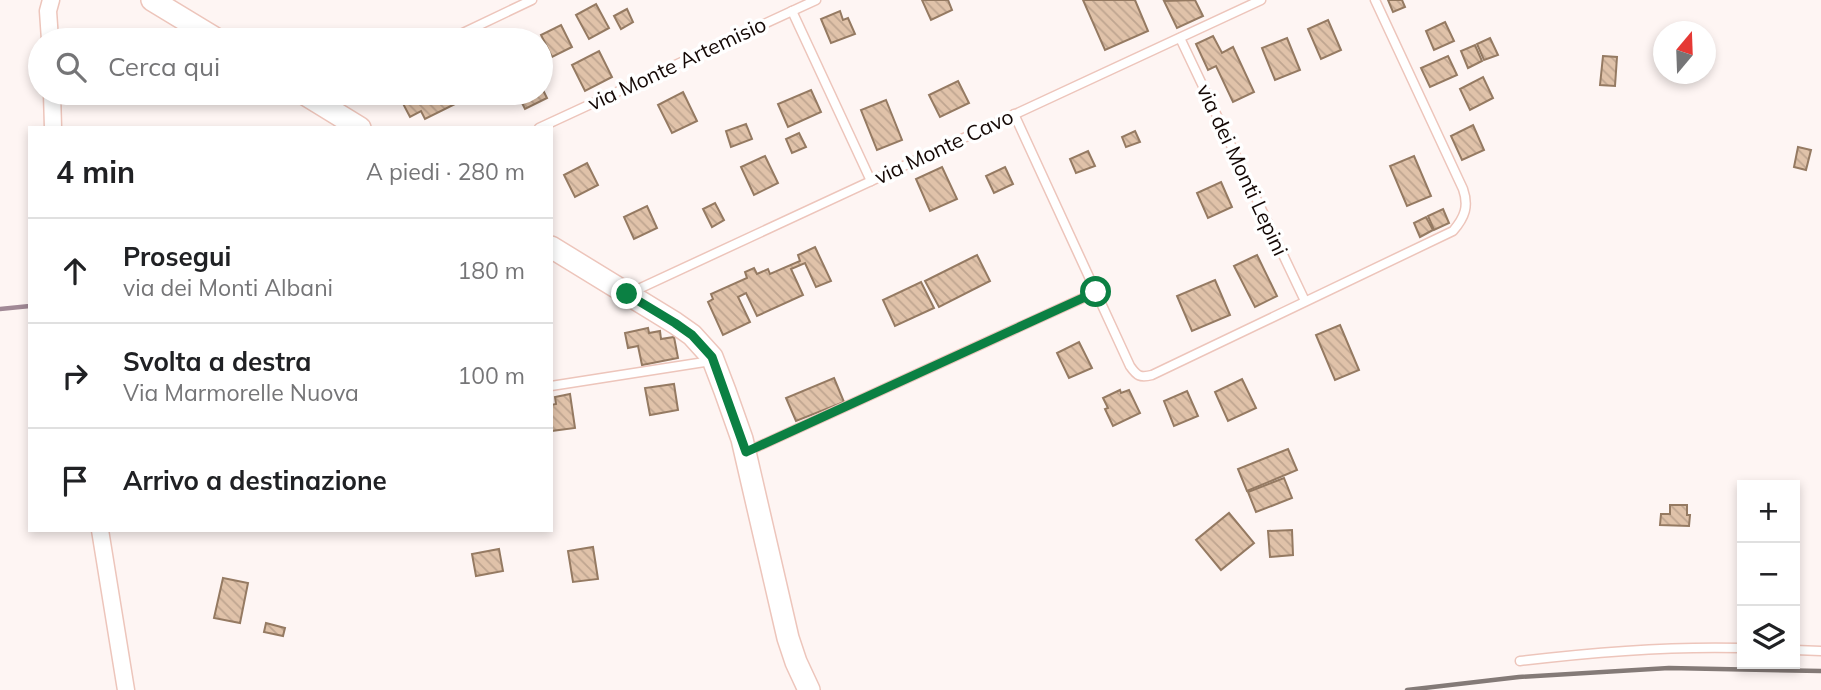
<!DOCTYPE html>
<html lang="it">
<head>
<meta charset="utf-8">
<style>
	body { margin:0; font-family:Mulish,sans-serif; background:#f6f6f6; color:#202124 }
	.controls { position:absolute; right:21px; bottom:21px; display:grid; overflow:hidden; border-radius:0px; box-shadow:0 4px 10px #0003 }
	.controls button { width:63px; height:63px; display:grid; place-items:center; padding:0; border:0; border-bottom:2px solid #e0e0e0; background:#fff; color:#202124; font:35px sans-serif }
	.compass { position:absolute; left:1653px; top:21px; width:63px; height:63px; border-radius:50%; background:#fff; box-shadow:0 4px 10px #0003; rotate:19deg }
	.stop { position:absolute; width:21px; height:21px; margin:-16px; border:5px solid #0b8043; border-radius:50%; background:#fff }
	.stop.end { background:#0b8043; border-color:#fff; box-shadow:0 2px 7px #0008 }
	.list { margin:0; padding:0; list-style:none }
	h2 { display:flex; justify-content:space-between; align-items:center; height:91px; margin:0; padding:0 28px; font-size:30px }
	h2 small { font-size:23px; font-weight:400; color:#757577 }
	.list li { display:grid; grid-template-columns:46px 1fr auto; gap:21px; align-items:center; box-sizing:border-box; height:105px; padding:0 28px; border-top:2px solid #e0e0e0 }
	.list b { display:block; font-size:26px; white-space:nowrap }
	.list p { margin:0; font-size:23px; white-space:nowrap; color:#757577 }
	.list em { font-size:23px; font-style:normal; color:#757577 }
	.icon { flex:none; width:38px; height:38px; fill:none; stroke:currentColor; stroke-width:2; stroke-linecap:round; stroke-linejoin:round }
	.map { position:relative; flex:none; width:1821px; height:690px; overflow:hidden }
	.search { position:absolute; background:#fff; box-shadow:0 4px 10px #0003; left:28px; top:28px; width:525px; height:77px; display:flex; align-items:center; gap:18px; box-sizing:border-box; padding:0 24px; border-radius:38px; color:#757577; font-size:26px }
	.panel { position:absolute; background:#fff; box-shadow:0 4px 10px #0003; left:28px; top:126px; width:525px; height:406px; border-radius:0px }
	.map>svg:first-child { display:block }
	.lines { fill:none; stroke-linecap:round; stroke-linejoin:round }
	.stream { stroke:#a18996; stroke-width:4.5 }
	.building { fill:url(#building-back-hatch); stroke:#957a62; stroke-width:2 }
	.lane-casing { stroke:#edc5bb; stroke-width:11 }
	.street-casing { stroke:#edc5bb; stroke-width:19 }
	.secondary-casing { stroke:#edc5bb; stroke-width:24 }
	.lane { stroke:#fff; stroke-width:8 }
	.street { stroke:#fff; stroke-width:16 }
	.secondary { stroke:#fff; stroke-width:21 }
	.rail { stroke:#847a77; stroke-width:4.5 }
	.route { stroke:#0b8043; stroke-width:9 }
	.labels { text-anchor:middle; stroke-width:7; stroke-linejoin:round; paint-order:stroke }
	.street-label { font-size:21px; fill:#140805; stroke:#fff }
</style>
</head>
<body>
<div class="map">
<svg width="1821" height="690" viewBox="0 0 1821 690">
	<defs>
		<pattern id="building-back-hatch" width="6" height="6" patternUnits="userSpaceOnUse" patternTransform="scale(1.75)"><rect width="6" height="6" fill="#e0c2a9"/><path d="M-1 5l2 2M0 0l6 6M5-1l2 2" fill="none" stroke="#bfa590"/></pattern>
	</defs>
	<rect width="100%" height="100%" fill="#fef5f3"/>
	<g class="lines">
		<polyline class="stream" points="0,309 30,306"/>
	</g>
	<g class="building">
		<polygon points="922,0 948,0 952,10 931,20"/>
		<polygon points="1083,0 1135,0 1148,31 1105,50"/>
		<polygon points="1195,0 1203,16 1177,28 1164,1"/>
		<polygon points="1388,0 1402,0 1405,7 1393,12"/>
		<polygon points="596,4 609,28 589,39 576,15"/>
		<polygon points="627,9 633,22 621,29 614,16"/>
		<polygon points="840,11 843,20 848,18 855,34 831,43 821,19"/>
		<polygon points="1328,20 1341,50 1321,59 1308,29"/>
		<polygon points="1445,22 1454,41 1434,50 1426,31"/>
		<polygon points="561,25 572,47 552,57 541,35"/>
		<polygon points="1213,36 1222,53 1233,47 1254,92 1233,102 1216,66 1208,70 1196,44"/>
		<polygon points="1287,38 1300,70 1275,80 1262,48"/>
		<polygon points="1490,38 1498,55 1484,60 1477,44"/>
		<polygon points="1475,45 1482,61 1468,68 1461,51"/>
		<polygon points="599,51 612,77 585,91 572,65"/>
		<polygon points="1448,56 1457,75 1430,87 1421,68"/>
		<polygon points="1603,56 1617,57 1615,86 1600,85"/>
		<polygon points="1483,77 1493,98 1470,110 1460,89"/>
		<polygon points="958,81 969,103 940,117 929,95"/>
		<polygon points="541,86 547,98 525,109 517,93 541,93"/>
		<polygon points="811,90 821,112 788,127 778,104"/>
		<polygon points="683,92 697,121 672,133 658,105"/>
		<polygon points="405,93 449,93 455,104 425,119 421,111 410,117 399,96"/>
		<polygon points="886,100 902,140 877,150 861,110"/>
		<polygon points="746,124 752,139 731,147 726,131"/>
		<polygon points="1473,125 1484,150 1462,160 1451,136"/>
		<polygon points="1135,131 1140,142 1126,147 1122,137"/>
		<polygon points="799,133 806,147 792,153 786,139"/>
		<polygon points="1798,147 1811,150 1806,170 1794,167"/>
		<polygon points="1088,151 1095,166 1076,173 1070,159"/>
		<polygon points="765,156 778,183 754,195 741,167"/>
		<polygon points="1414,156 1431,196 1407,206 1390,166"/>
		<polygon points="587,163 598,185 575,197 564,175"/>
		<polygon points="942,167 957,199 930,211 916,179"/>
		<polygon points="1005,167 1013,184 994,193 986,176"/>
		<polygon points="1221,182 1232,207 1208,218 1197,193"/>
		<polygon points="715,203 724,220 712,227 703,209"/>
		<polygon points="647,206 657,228 634,239 624,217"/>
		<polygon points="1443,209 1449,223 1434,230 1428,216"/>
		<polygon points="1426,217 1433,230 1420,237 1414,223"/>
		<polygon points="815,247 831,281 816,287 805,263 791,269 803,295 757,316 746,293 738,297 750,322 723,335 708,302 713,299 711,294 747,278 745,272 754,268 757,274 768,269 770,274 800,261 798,255"/>
		<polygon points="977,255 990,281 939,307 925,281"/>
		<polygon points="1257,255 1277,296 1255,307 1234,266"/>
		<polygon points="1215,280 1230,315 1192,331 1177,296"/>
		<polygon points="921,282 934,308 895,326 883,300"/>
		<polygon points="1340,325 1359,370 1335,380 1316,335"/>
		<polygon points="648,328 649,333 660,331 661,339 674,337 678,358 642,365 638,346 628,348 625,333"/>
		<polygon points="1079,342 1092,368 1069,378 1057,353"/>
		<polygon points="834,378 844,402 796,421 786,398"/>
		<polygon points="1242,379 1256,408 1228,421 1215,392"/>
		<polygon points="674,384 678,410 650,415 645,388"/>
		<polygon points="1120,390 1121,393 1129,390 1140,413 1113,426 1105,409 1108,408 1103,398"/>
		<polygon points="1187,391 1198,416 1174,426 1164,401"/>
		<polygon points="570,394 575,428 551,431 551,405 556,404 555,397"/>
		<polygon points="1288,449 1297,470 1247,491 1238,469"/>
		<polygon points="1284,478 1292,498 1256,512 1248,492"/>
		<polygon points="1670,505 1687,505 1687,515 1690,515 1689,526 1660,525 1661,514 1670,514"/>
		<polygon points="1229,513 1254,543 1221,570 1196,540"/>
		<polygon points="1292,530 1293,555 1270,557 1268,531"/>
		<polygon points="593,547 598,579 573,582 568,551"/>
		<polygon points="499,549 503,571 476,576 472,554"/>
		<polygon points="223,578 248,583 240,623 214,618"/>
		<polygon points="266,623 285,628 283,636 264,632"/>
	</g>
	<g class="lines">
		<g class="lane-casing">
			<g id="lane">
				<polyline points="792,11 871,181"/>
				<polyline points="1180,38 1305,301"/>
				<polyline points="448,40 532,0"/>
				<polyline points="322,101 338,93"/>
				<path d="M 1014,114 L 1130,366 C 1137,376 1140,378 1152,375 L 1453,231 C 1465,217 1469,206 1463,189 L 1375,0"/>
				<polyline points="539,128 816,0"/>
				<polyline points="632,292 1261,0"/>
				<polyline points="551,386 711,361"/>
				<polyline points="746,452 1096,292"/>
				<polyline points="1795,650 1821,651"/>
				<path d="M 1520,661 C 1594,652 1668,646 1742,648"/>
			</g>
		</g>
		<g class="street-casing">
			<g id="street">
				<polyline points="50,40 48,11 51,0"/>
				<polyline points="52,93 53,128"/>
				<polyline points="100,530 126,690"/>
			</g>
		</g>
		<g class="secondary-casing">
			<g id="secondary">
				<polyline points="152,0 218,40"/>
				<polyline points="303,93 360,128"/>
				<polyline points="551,247 675,323 692,335 712,357 725,391 742,439 788,638 796,662 809,690"/>
			</g>
		</g>
		<use href="#lane" class="lane"/>
		<use href="#street" class="street"/>
		<use href="#secondary" class="secondary"/>
		<polyline class="rail" points="1407,690 1519,677 1669,668 1821,671"/>
	</g>
	<g class="lines">
		<polyline class="route" points="627,294 675,323 692,335 712,357 746,452 1096,292"/>
	</g>
	<g class="labels">
		<g class="street-label">
			<text transform="translate(677 64) rotate(-25)" y="7">via Monte Artemisio</text>
			<text transform="translate(944 147) rotate(-25)" y="7">via Monte Cavo</text>
			<text transform="translate(1242 170) rotate(65)" y="7">via dei Monti Lepini</text>
		</g>
	</g>
</svg>
<div class="controls">
<button>+</button>
<button>−</button>
<button><svg class="icon" aria-label="layers" viewBox="0 0 24 24"><path d="M12 4l9 5-9 5-9-5zM3 14l9 5 9-5"/></svg></button>
</div>
<svg class="compass" viewBox="-18 -18 36 36"><path d="M0-13l5 13h-10z" fill="#e53935"/><path d="M0 13l5-13h-10z" fill="#757577"/></svg>
<div class="stop" style="left:1096px;top:292px"></div>
<div class="stop end" style="left:627px;top:294px"></div>
<div class="search"><svg class="icon" aria-label="search" viewBox="0 0 24 24"><circle cx="10" cy="10" r="6"/><path d="M15 15l6 6"/></svg>Cerca qui</div>
<section class="panel">
<h2>4 min<small>A piedi · 280 m</small></h2>
<ul class="list">
<li><svg class="icon" aria-label="ahead" viewBox="0 0 24 24"><path d="M12 20V5M6 11l6-6 6 6"/></svg><div><b>Prosegui</b><p>via dei Monti Albani</p></div><em>180 m</em></li>
<li><svg class="icon" aria-label="right" viewBox="0 0 24 24"><path d="M7 20v-9h11M14 6l5 5-5 5"/></svg><div><b>Svolta a destra</b><p>Via Marmorelle Nuova</p></div><em>100 m</em></li>
<li><svg class="icon" aria-label="arrive" viewBox="0 0 24 24"><path d="M6 21V4h12l-3 4 3 4H6"/></svg><div><b>Arrivo a destinazione</b></div></li>
</ul>
</section>
</div>
</body>
</html>
